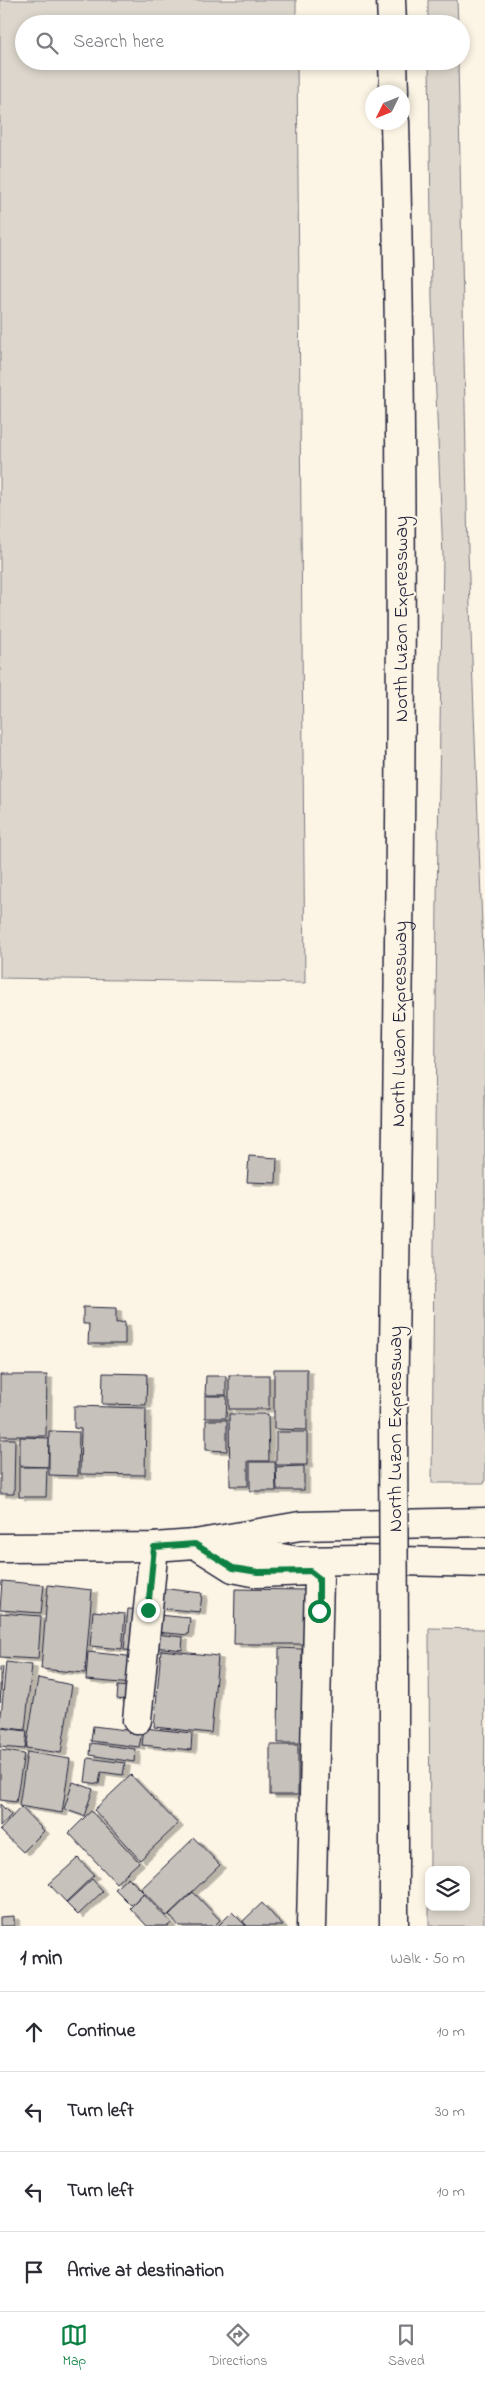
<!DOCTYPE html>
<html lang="en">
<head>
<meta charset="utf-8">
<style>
	body { margin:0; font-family:"Indie Flower",sans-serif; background:#f2f2f3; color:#2b2b33 }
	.controls { position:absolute; right:15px; bottom:15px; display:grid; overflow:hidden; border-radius:10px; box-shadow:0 2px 8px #0003 }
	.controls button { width:45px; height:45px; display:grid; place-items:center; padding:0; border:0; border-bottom:1px solid #e1e1e2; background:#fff; color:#2b2b33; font:25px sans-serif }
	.compass { position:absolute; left:365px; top:85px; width:45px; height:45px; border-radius:50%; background:#fff; box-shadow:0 2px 8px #0003; rotate:227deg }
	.stop { position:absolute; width:15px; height:15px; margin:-11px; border:4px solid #0b8043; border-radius:50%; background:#fff }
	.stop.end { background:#0b8043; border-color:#fff; box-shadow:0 1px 5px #0008 }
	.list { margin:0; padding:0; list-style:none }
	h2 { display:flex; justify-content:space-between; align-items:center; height:65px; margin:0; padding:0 20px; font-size:21px }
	h2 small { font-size:16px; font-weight:400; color:#7c7c81 }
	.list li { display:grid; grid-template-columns:32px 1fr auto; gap:15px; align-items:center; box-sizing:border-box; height:80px; padding:0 20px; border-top:1px solid #e1e1e2 }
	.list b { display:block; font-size:19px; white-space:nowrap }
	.list em { font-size:16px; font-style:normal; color:#7c7c81 }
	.icon { flex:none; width:28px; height:28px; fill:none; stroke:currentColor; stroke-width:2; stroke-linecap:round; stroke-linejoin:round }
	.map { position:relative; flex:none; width:485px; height:1926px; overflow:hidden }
	.search { position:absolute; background:#fff; box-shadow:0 2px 8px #0003; left:15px; right:15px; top:15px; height:55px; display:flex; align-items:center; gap:12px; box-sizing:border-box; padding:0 18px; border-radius:28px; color:#7c7c81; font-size:19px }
	.sheet { height:385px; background:#fff }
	nav { display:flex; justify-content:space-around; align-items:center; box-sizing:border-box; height:70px; border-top:1px solid #e1e1e2; background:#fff; font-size:14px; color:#7c7c81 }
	nav a { display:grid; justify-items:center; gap:2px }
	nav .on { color:#0b8043 }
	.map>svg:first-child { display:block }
	.green { fill:#dcd6cc; stroke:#7f7c84 }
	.building { fill:#c6c1bb; stroke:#22223b; filter:url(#shadow) }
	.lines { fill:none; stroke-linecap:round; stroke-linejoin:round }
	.street-casing { stroke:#22223b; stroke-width:31 }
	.secondary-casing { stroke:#22223b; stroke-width:31 }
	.highway-casing { stroke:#22223b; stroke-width:31 }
	.street { stroke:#fcf5e5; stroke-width:28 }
	.secondary { stroke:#fcf5e5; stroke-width:28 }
	.highway { stroke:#fcf5e5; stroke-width:28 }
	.highway-bridge-casing { stroke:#22223b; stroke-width:31; stroke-linecap:butt }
	.highway-bridge { stroke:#fcf5e5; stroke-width:28 }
	.route { stroke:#0b8043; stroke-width:6 }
	.labels { text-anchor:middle; stroke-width:4.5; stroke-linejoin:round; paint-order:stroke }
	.street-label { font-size:20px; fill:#22223b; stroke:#fcf5e5 }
</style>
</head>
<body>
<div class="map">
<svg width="485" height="1926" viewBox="0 0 485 1926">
	<defs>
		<filter id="shadow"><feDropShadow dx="5.5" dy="3" stdDeviation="0" flood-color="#0004"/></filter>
	</defs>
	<rect width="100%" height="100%" fill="#fcf5e5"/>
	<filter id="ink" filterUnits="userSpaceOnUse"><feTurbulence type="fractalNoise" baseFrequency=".02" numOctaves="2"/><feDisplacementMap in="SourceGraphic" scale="10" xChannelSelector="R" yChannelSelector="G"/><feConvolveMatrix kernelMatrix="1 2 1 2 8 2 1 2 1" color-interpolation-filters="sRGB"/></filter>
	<g filter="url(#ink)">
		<g class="green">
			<polygon points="0,0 296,0 296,24 24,24 24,61 297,61 305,983 0,978"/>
			<polygon points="428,0 457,0 458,24 428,24"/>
			<polygon points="429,61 458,61 468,552 485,1005 485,1483 432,1483 437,901 443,556 432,301"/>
			<polygon points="429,1628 485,1629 484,1926 429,1926 429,1907 466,1907 466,1870 430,1870"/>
		</g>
		<g class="building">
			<polygon points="249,1156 277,1158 276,1183 247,1182"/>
			<polygon points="83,1307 116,1308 116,1323 125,1322 125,1344 88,1344 89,1324 83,1324"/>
			<polygon points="274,1369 307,1369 307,1430 274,1429"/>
			<polygon points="103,1373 147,1374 146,1405 102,1404"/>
			<polygon points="0,1375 47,1375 46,1436 0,1436"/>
			<rect x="229" y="1375" width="40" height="34"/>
			<polygon points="206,1376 226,1376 226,1395 205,1395"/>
			<polygon points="205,1396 227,1396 226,1418 205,1418"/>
			<polygon points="74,1406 146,1408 145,1475 80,1474 81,1429 74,1428"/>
			<polygon points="229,1414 268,1414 269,1461 248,1461 248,1486 230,1486"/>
			<polygon points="206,1420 227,1420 227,1451 206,1450"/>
			<polygon points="49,1431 79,1432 78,1476 49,1475"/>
			<rect x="276" y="1432" width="31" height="33"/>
			<polygon points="20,1437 49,1438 48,1467 20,1466"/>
			<polygon points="0,1439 15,1439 14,1494 0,1494"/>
			<polygon points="250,1462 275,1462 276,1491 250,1491"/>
			<polygon points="304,1466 304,1490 277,1490 276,1467"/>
			<polygon points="19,1467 47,1467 46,1497 19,1497"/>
			<polygon points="2,1581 44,1585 41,1613 0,1610"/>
			<polygon points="48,1585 92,1590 85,1673 41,1669"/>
			<polygon points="160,1588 202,1593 200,1612 159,1608"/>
			<polygon points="235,1589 308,1590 308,1644 234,1644"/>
			<polygon points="128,1609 145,1610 141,1651 124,1650"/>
			<polygon points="93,1611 125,1614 122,1649 90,1646"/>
			<polygon points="0,1613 41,1616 38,1659 0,1657"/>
			<polygon points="158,1615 190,1618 188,1635 156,1632"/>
			<polygon points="155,1634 183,1637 182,1650 154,1647"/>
			<polygon points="279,1648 302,1649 302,1743 278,1743"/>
			<polygon points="161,1650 218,1656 211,1733 154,1727"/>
			<polygon points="88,1652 137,1657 134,1684 86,1680"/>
			<polygon points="6,1662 32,1665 25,1730 0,1727"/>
			<polygon points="0,1667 3,1667 0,1702"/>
			<polygon points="38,1678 72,1685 61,1753 26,1748"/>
			<polygon points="118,1686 131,1687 130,1700 117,1699"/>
			<polygon points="93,1726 142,1732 139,1747 91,1741"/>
			<polygon points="1,1728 27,1731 25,1749 0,1747"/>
			<polygon points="144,1728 192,1733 191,1750 142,1745"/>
			<polygon points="91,1743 135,1749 134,1762 90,1755"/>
			<rect x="270" y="1745" width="28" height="50"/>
			<polygon points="0,1750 24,1754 16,1802 0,1800"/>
			<polygon points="27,1752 70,1759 62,1813 19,1806"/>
			<polygon points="88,1758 125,1763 123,1775 101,1772 99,1784 85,1782"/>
			<polygon points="131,1775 178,1824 140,1860 94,1810"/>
			<polygon points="73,1782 93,1789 84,1816 64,1809"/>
			<polygon points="0,1804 11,1815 0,1827"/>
			<polygon points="21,1807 44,1831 23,1852 0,1830"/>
			<polygon points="91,1811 139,1862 116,1883 69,1833"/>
			<polygon points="194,1838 220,1865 167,1916 141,1889"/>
			<polygon points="78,1858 94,1875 66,1902 49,1884"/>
			<polygon points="128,1877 144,1893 131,1905 115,1889"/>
			<polygon points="92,1879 103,1891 78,1915 66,1903"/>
			<polygon points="193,1892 220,1920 214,1926 179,1926 169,1915"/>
			<polygon points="144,1894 171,1923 168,1926 147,1926 130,1908"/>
			<polygon points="262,1903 283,1926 247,1926 243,1921"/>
			<polygon points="232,1912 246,1926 218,1926"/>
			<polygon points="14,1916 14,1926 0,1926 0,1917"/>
		</g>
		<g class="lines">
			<g class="street-casing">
				<g id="street">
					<polyline points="195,1544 233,1568 258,1573 310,1571 319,1578 311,1926"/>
					<polyline points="137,1720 154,1547"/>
				</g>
			</g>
			<g class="secondary-casing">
				<g id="secondary">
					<polyline points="216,1547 299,1561 358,1560 485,1563"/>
					<polyline points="0,1548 154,1547 195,1544 300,1526 485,1522"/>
				</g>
			</g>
			<g class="highway-casing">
				<g id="highway">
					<polyline points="391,0 392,24"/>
					<polyline points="393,61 394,92"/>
					<path id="s1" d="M 393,1422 C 399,989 406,556 395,122"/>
					<polyline points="394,1658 394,1926"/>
				</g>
			</g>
			<use href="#street" class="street"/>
			<use href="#secondary" class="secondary"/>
			<use href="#highway" class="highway"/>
			<g class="highway-bridge-casing">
				<polyline id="highway-bridge" points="393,1422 394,1658"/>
			</g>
			<use href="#highway-bridge" class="highway-bridge"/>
		</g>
	</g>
	<g class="lines" filter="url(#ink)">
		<polyline class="route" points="148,1610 154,1547 195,1544 233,1568 258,1572 310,1571 319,1578 319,1611"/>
	</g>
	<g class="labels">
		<g class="street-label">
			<text transform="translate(400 619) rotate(-90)" y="7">North Luzon Expressway</text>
			<text dy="7" stroke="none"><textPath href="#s1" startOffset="398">North Luzon Expressway</textPath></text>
			<text transform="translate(394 1429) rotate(-90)" y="7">North Luzon Expressway</text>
		</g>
	</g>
</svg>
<div class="controls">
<button><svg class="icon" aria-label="layers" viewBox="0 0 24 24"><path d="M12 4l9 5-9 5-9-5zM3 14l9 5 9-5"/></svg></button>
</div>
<svg class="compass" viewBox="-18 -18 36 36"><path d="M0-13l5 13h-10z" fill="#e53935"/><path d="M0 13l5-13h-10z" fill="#7c7c81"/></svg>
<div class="stop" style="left:319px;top:1611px"></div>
<div class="stop end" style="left:148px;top:1610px"></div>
<div class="search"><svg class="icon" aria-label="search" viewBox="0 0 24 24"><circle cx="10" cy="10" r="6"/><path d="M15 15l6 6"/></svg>Search here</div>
</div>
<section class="sheet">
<h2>1 min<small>Walk · 50 m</small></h2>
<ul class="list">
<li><svg class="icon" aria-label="ahead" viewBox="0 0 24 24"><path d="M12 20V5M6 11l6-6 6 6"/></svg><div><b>Continue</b></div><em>10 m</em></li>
<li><svg class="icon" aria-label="left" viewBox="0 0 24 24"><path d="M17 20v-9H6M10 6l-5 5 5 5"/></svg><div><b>Turn left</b></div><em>30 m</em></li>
<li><svg class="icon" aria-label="left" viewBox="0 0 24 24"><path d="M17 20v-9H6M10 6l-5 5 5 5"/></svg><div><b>Turn left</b></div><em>10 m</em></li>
<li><svg class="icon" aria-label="arrive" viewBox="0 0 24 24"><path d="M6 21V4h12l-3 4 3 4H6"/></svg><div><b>Arrive at destination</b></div></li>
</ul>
</section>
<nav>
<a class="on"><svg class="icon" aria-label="map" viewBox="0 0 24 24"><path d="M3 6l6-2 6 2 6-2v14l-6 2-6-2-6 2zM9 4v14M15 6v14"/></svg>Map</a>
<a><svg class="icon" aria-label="directions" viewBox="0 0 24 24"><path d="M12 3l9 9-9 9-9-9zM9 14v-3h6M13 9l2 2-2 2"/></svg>Directions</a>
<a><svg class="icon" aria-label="saved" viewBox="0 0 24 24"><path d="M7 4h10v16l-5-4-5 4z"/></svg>Saved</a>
</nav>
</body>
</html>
